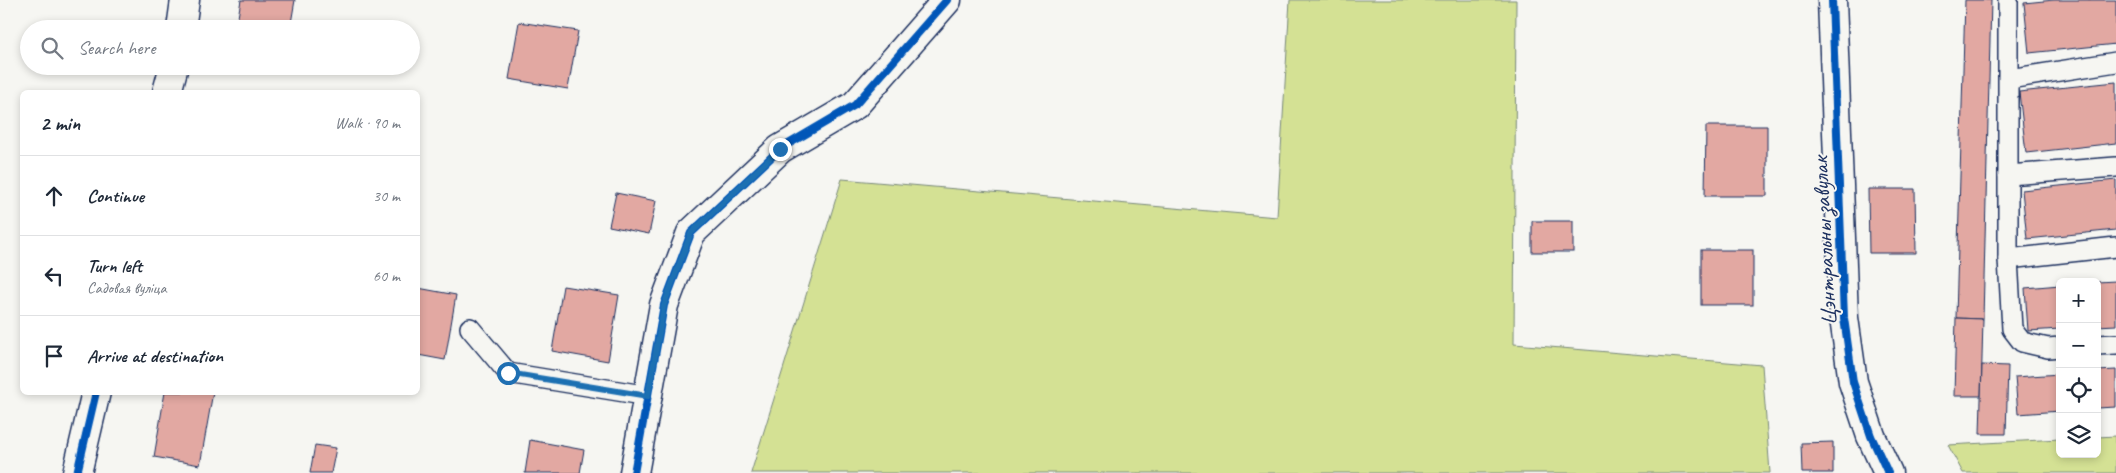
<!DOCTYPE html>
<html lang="en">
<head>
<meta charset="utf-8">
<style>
	body { margin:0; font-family:Caveat,sans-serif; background:#f6f6f7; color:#1f2937 }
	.controls { position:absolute; right:15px; bottom:15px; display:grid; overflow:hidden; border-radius:8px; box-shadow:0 2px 8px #0003 }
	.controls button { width:45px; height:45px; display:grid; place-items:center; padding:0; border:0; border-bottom:1px solid #e0e1e3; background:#fff; color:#1f2937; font:25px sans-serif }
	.stop { position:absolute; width:15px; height:15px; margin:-11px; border:4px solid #1f6fb2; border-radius:50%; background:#fff }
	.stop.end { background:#1f6fb2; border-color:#fff; box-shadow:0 1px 5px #0008 }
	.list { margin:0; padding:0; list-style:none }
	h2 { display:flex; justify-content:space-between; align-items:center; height:65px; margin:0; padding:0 20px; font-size:21px }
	h2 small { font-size:16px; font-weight:400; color:#747a83 }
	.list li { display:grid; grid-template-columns:32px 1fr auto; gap:15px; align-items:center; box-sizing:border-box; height:80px; padding:0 20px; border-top:1px solid #e0e1e3 }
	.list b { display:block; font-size:19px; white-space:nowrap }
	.list p { margin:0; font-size:16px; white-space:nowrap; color:#747a83 }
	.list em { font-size:16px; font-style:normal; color:#747a83 }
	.icon { flex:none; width:28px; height:28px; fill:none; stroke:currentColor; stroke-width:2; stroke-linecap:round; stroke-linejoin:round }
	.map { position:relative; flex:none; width:2116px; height:473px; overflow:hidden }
	.search { position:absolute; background:#fff; box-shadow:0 2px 8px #0003; left:20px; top:20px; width:400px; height:55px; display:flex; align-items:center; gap:12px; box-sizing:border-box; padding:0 18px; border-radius:28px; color:#747a83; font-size:19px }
	.panel { position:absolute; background:#fff; box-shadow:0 2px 8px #0003; left:20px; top:90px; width:400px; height:305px; border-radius:8px }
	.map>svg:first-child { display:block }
	.green { fill:#d4e194; stroke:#788879 }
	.building { fill:#e2a8a2; stroke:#1b2f5e }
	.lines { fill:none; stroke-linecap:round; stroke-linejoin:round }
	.service-casing { stroke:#1b2f5e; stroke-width:22 }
	.minor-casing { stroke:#1b2f5e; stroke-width:31 }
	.service { stroke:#f6f6f2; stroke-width:19 }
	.minor { stroke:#f6f6f2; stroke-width:28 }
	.cycleway-casing { stroke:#f6f6f2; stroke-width:11 }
	.cycleway { stroke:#0057b8; stroke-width:8 }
	.route { stroke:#1f6fb2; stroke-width:6 }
	.labels { text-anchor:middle; stroke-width:4; stroke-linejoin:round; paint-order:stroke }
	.street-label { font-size:24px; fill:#1b2f5e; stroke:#f6f6f2 }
</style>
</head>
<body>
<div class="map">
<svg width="2116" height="473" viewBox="0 0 2116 473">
	<rect width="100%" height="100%" fill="#f6f6f2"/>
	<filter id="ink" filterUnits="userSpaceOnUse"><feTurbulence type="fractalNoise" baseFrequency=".02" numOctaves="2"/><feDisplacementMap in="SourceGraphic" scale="10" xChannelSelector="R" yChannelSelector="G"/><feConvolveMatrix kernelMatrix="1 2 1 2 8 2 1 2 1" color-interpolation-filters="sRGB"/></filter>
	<g filter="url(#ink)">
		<g class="green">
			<polygon points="1290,0 1516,0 1514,344 1762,365 1770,473 751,473 842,179 1277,217"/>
			<polygon points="2116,436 2116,473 1963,473 1948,445 2060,439 2060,454 2097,454 2097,437"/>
		</g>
		<g class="building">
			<polygon points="241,0 295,0 290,29 236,29"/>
			<polygon points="1965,0 1991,0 1983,319 1956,318"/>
			<polygon points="2054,0 2116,0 2116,44 2029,53 2024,3"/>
			<polygon points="519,22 578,31 568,89 509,79"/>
			<polygon points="2116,82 2116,143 2026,153 2019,92"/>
			<polygon points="1706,126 1767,126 1767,196 1705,196"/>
			<polygon points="2116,180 2116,230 2027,239 2022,190"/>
			<polygon points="1868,189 1915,189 1916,253 1869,253"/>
			<polygon points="616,193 656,201 649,234 609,226"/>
			<rect x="1532" y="221" width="41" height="31"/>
			<rect x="1701" y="250" width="52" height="55"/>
			<polygon points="2116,281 2116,325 2097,326 2097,282"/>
			<polygon points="2060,285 2060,329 2028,331 2025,288"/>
			<polygon points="563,286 619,295 608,361 552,351"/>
			<polygon points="418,288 456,295 445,360 418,355"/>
			<polygon points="1956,318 1983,319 1981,396 1954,396"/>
			<polygon points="1982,365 2008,366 2006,434 1980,434"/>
			<polygon points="2116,370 2116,407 2097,408 2097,371"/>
			<polygon points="2060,374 2060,411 2018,414 2015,377"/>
			<polygon points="165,392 213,392 200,465 154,457"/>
			<polygon points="530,440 584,450 580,473 525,473"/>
			<polygon points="1833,442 1833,473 1802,473 1801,443"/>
			<polygon points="315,445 336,448 331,473 310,473"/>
		</g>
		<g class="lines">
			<g class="service-casing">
				<g id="service">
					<polyline points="2008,0 2008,259 2012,329 2022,342 2048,348 2060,347"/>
					<polyline points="2009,79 2116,62"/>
					<polyline points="2008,175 2116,167"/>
					<polyline points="2008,259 2116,247"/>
					<polyline points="470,328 508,373 649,396"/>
					<polyline points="2097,345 2116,344"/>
				</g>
			</g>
			<g class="minor-casing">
				<g id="minor">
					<polyline points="1832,0 1844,318 1853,382 1871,436 1888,473"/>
					<polyline points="181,29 185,0"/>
					<polyline points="167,92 174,66"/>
					<polyline points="77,473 96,392"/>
					<polyline points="634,473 664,305 691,233 780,149 855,105 947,0"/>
				</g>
			</g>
			<use href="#service" class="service"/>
			<use href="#minor" class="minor"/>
			<g class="cycleway-casing">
				<g id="cycleway">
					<polyline points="1832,0 1844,318 1853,382 1871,436 1888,473"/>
					<polyline points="77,473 96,392"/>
					<polyline points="634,473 664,305 691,233 780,149 855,105 947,0"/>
				</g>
			</g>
			<use href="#cycleway" class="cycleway"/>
		</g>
	</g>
	<g class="lines" filter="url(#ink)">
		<polyline class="route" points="508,373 648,396 664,305 691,233 780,149"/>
	</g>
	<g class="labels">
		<g class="street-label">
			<text transform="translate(1824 241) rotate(-93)" y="8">Цэнтральны завулак</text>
		</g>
	</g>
</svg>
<div class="controls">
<button>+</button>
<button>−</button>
<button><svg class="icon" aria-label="locate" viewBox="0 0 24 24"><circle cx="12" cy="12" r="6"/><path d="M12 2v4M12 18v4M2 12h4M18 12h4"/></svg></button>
<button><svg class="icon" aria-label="layers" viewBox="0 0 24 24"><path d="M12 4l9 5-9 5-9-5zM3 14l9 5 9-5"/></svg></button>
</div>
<div class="stop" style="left:508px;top:373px"></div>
<div class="stop end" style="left:780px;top:149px"></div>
<div class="search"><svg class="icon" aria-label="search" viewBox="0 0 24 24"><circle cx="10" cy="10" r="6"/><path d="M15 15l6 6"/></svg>Search here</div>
<section class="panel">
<h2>2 min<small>Walk · 90 m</small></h2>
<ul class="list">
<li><svg class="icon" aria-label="ahead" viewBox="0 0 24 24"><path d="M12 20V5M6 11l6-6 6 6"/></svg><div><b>Continue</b></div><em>30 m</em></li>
<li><svg class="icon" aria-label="left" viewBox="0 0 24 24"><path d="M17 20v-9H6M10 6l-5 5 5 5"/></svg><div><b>Turn left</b><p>Садовая вуліца</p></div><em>60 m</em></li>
<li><svg class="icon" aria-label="arrive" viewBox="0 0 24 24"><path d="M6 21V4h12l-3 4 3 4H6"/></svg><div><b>Arrive at destination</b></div></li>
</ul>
</section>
</div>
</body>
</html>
